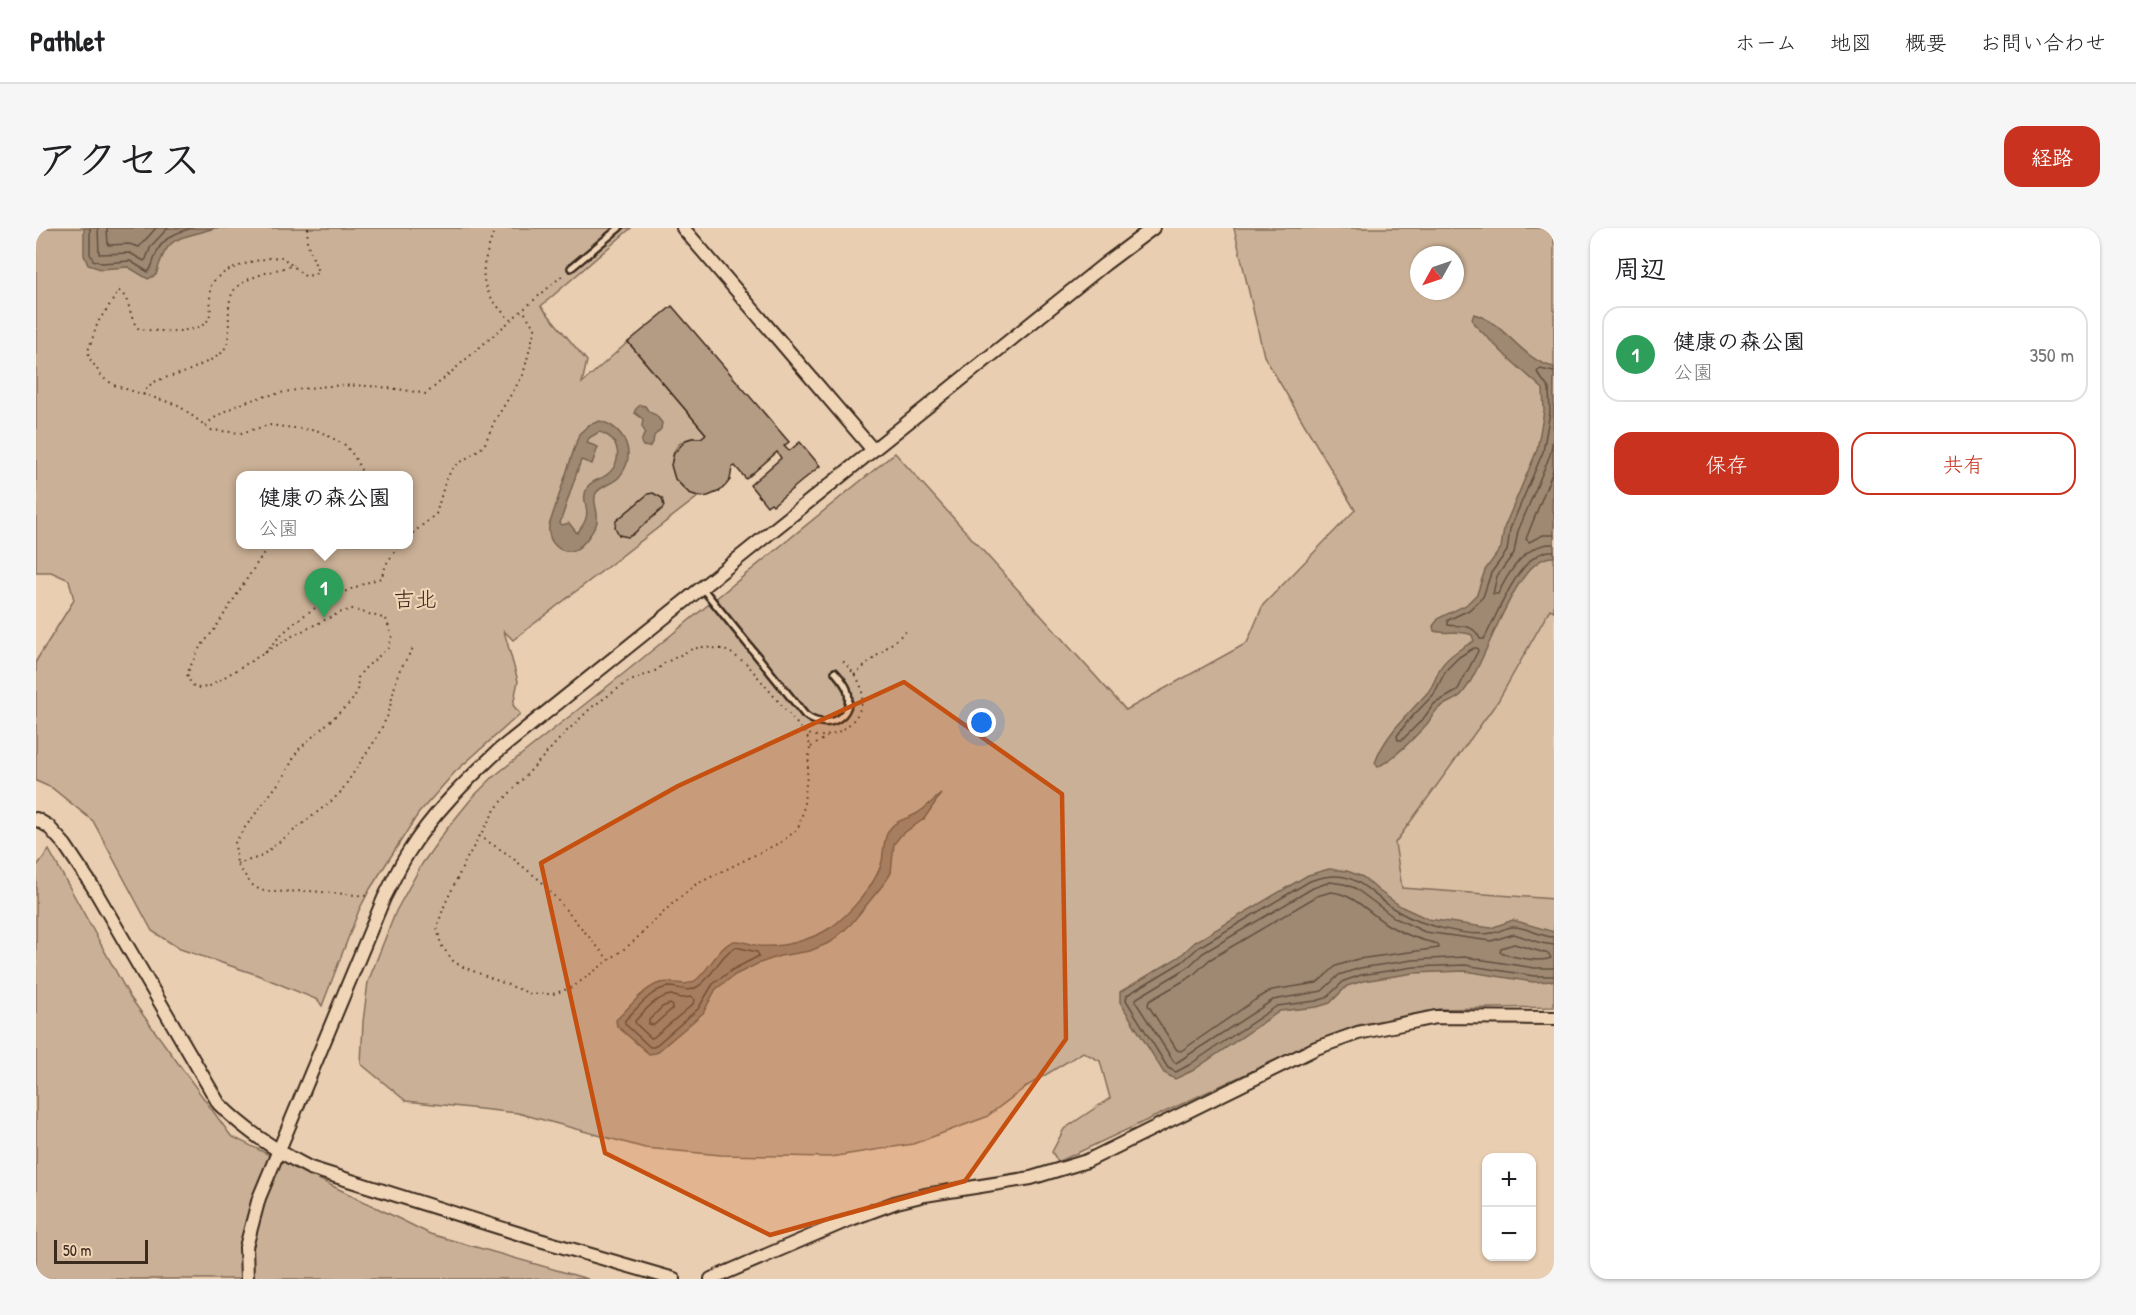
<!DOCTYPE html>
<html lang="ja">
<head>
<meta charset="utf-8">
<style>
	body { margin:0; font-family:"Patrick Hand","Klee One",sans-serif; background:#f6f6f6; color:#202124 }
	.controls { position:absolute; right:18px; bottom:18px; display:grid; overflow:hidden; border-radius:12px; box-shadow:0 2px 4px #0004 }
	.controls button { width:54px; height:54px; display:grid; place-items:center; padding:0; border:0; border-bottom:2px solid #e0e0e0; background:#fff; color:#202124; font:30px sans-serif }
	.compass { position:absolute; left:1374px; top:18px; width:54px; height:54px; border-radius:50%; background:#fff; box-shadow:0 2px 4px #0004; rotate:230deg }
	.scale { position:absolute; left:18px; bottom:15px; width:94px; box-sizing:border-box; padding-left:6px; border:3px solid #3b2a1e; border-top:0; font-size:16px; line-height:21px; white-space:nowrap; color:#3b2a1e; -webkit-text-stroke:4px #f1d5b7; paint-order:stroke }
	.you { position:absolute; left:946px; top:495px; width:21px; height:21px; margin:-15px; border:4px solid #fff; border-radius:50%; background:#1a73e8; box-shadow:0 0 0 9px #1a73e833 }
	.badge { display:grid; place-items:center; width:39px; height:39px; border-radius:50%; background:#c8321e; color:#fff; font-size:20px; font-weight:700 }
	.pin { position:absolute; translate:-50% -50px; filter:drop-shadow(0 2px 3px #0008) }
	.pin::after { content:''; position:absolute; top:32px; width:21px; height:18px; background:inherit; clip-path:polygon(0 0,100% 0,50% 100%) }
	.popup { position:absolute; left:200px; top:243px; width:177px; height:78px; box-sizing:border-box; display:grid; place-content:center; border-radius:12px; background:#fff; filter:drop-shadow(0 2px 4px #0005); font-size:20px; white-space:nowrap; color:#757577 }
	.popup b { font-size:22px; color:#202124 }
	.popup::after { content:''; position:absolute; left:50%; top:100%; margin-left:-12px; border:12px solid transparent; border-top-color:#fff }
	.list { margin:0; padding:0; list-style:none }
	h2 { display:flex; justify-content:space-between; align-items:center; height:78px; margin:0; padding:0 24px; font-size:26px }
	h2 small { font-size:20px; font-weight:400; color:#757577 }
	.list li { display:grid; grid-template-columns:39px 1fr auto; gap:18px; align-items:center; box-sizing:border-box; height:96px; margin:0 12px 12px; padding:0 12px; border:2px solid #e0e0e0; border-radius:18px }
	.list b { display:block; font-size:22px; white-space:nowrap }
	.list p { margin:0; font-size:20px; white-space:nowrap; color:#757577 }
	.list em { font-size:20px; font-style:normal; color:#757577 }
	.actions { display:flex; gap:12px; padding:18px 24px }
	.actions a { flex:1; padding:14px 0; border:2px solid #c8321e; border-radius:18px; text-align:center; font-size:21px; color:#c8321e }
	.actions .main { background:#c8321e; color:#fff }
	.map { position:relative; flex:none; width:1518px; height:1051px; overflow:hidden; border-radius:18px }
	header { display:flex; align-items:center; gap:36px; box-sizing:border-box; height:84px; padding:0 30px; background:#fff; border-bottom:2px solid #e0e0e0 }
	header strong { font-size:28px }
	nav { display:flex; gap:33px; margin-inline-start:auto; font-size:21px }
	.intro { display:flex; align-items:center; justify-content:space-between; box-sizing:border-box; height:144px; padding:0 36px }
	h1 { margin:0; font-size:42px }
	.button { padding:15px 27px; border-radius:18px; background:#c8321e; color:#fff; font-size:21px; font-weight:700 }
	main { display:flex; gap:36px; padding:0 36px }
	aside { flex:1; background:#fff; border-radius:18px; box-shadow:0 2px 4px #0004 }
	.map>svg:first-child { display:block }
	.built { fill:#dabfa3 }
	.green { fill:#cab096; stroke:#826d5a; stroke-width:1.5; fill-rule:evenodd }
	.water { fill:#9f8973; stroke:#776351; stroke-width:1.5; fill-rule:evenodd }
	.lines { fill:none; stroke-linecap:round; stroke-linejoin:round }
	.shore { stroke:#635040; stroke-width:1.5 }
	.building { fill:#b49b83; stroke:#3b2a1e; stroke-width:1.5 }
	.service-casing { stroke:#3b2a1e; stroke-width:10 }
	.tertiary-casing { stroke:#3b2a1e; stroke-width:16 }
	.path { stroke:#3b2a1e; stroke-width:2; stroke-dasharray:1.5 4.5; stroke-linecap:butt }
	.service { stroke:#f1d5b7; stroke-width:5 }
	.tertiary { stroke:#f1d5b7; stroke-width:12 }
	.marked { fill:#c55010; fill-opacity:0.2; stroke:#c55010; stroke-width:4.5; stroke-linejoin:round }
	.labels { text-anchor:middle; stroke-width:4.5; stroke-linejoin:round; paint-order:stroke }
	.quarter-label { font-size:22px; fill:#3b2a1e; stroke:#f1d5b7 }
</style>
</head>
<body>
<header>
<strong>Pathlet</strong>
<nav><a>ホーム</a><a>地図</a><a>概要</a><a>お問い合わせ</a></nav>
</header>
<div class="intro"><h1>アクセス</h1><a class="button">経路</a></div>
<main>
<div class="map">
<svg width="1518" height="1051" viewBox="0 0 1518 1051">
	<rect width="100%" height="100%" fill="#eaceb1"/>
	<filter id="ink" filterUnits="userSpaceOnUse"><feTurbulence type="fractalNoise" baseFrequency=".0167" numOctaves="2"/><feDisplacementMap in="SourceGraphic" scale="12" xChannelSelector="R" yChannelSelector="G"/><feConvolveMatrix kernelMatrix="1 2 1 2 8 2 1 2 1" color-interpolation-filters="sRGB"/></filter>
	<g filter="url(#ink)">
		<polygon class="built" points="1514,381 1518,383 1518,671 1365,660 1359,615 1462,473"/>
		<g class="green">
			<path d="M 0,0 L 595,0 L 505,78 L 551,133 L 546,155 L 592,114 L 670,206 L 665,210 C 629,205 624,257 663,268 L 477,412 L 468,403 L 482,453 L 477,477 L 484,486 L 419,544 L 382,586 L 334,661 L 323,682 L 286,778 L 282,772 L 219,746 L 144,721 L 116,703 L 57,593 L 16,560 L 0,553 L 0,433 L 38,372 L 33,352 L 15,344 L 0,344 ZM 204,248 L 372,248 L 372,316 L 204,316 Z"/>
			<path d="M 1198,0 L 1518,0 L 1518,383 L 1514,381 L 1462,473 L 1359,615 L 1366,660 L 1518,671 L 1518,779 L 1403,781 L 1322,797 L 1278,814 L 1022,934 L 1016,924 L 1028,901 L 1074,870 L 1064,833 L 1047,824 L 991,858 L 950,889 L 877,916 L 794,929 L 685,927 L 609,920 L 482,885 L 370,873 L 325,836 L 327,794 L 332,754 L 360,683 L 386,636 L 410,602 L 436,570 L 457,549 L 587,446 L 859,225 L 1090,482 L 1211,415 L 1227,377 L 1319,282 L 1228,128 ZM 1383,27 L 1419,27 L 1419,63 L 1383,63 Z"/>
			<polygon points="13,622 94,769 195,908 394,1006 552,1051 0,1051 0,639"/>
		</g>
		<g class="water">
			<path d="M 48,0 L 178,0 C 142,13 132,4 120,47 L 112,51 L 92,39 L 65,41 L 52,37 L 48,27 Z"/>
			<path d="M 1438,86 C 1470,95 1485,132 1518,139 L 1516,281 L 1518,285 L 1518,329 C 1479,325 1449,442 1425,467 C 1419,473 1408,475 1402,481 C 1397,485 1395,491 1391,496 C 1377,511 1360,529 1342,539 L 1339,535 C 1349,506 1372,487 1392,464 C 1398,457 1400,447 1405,439 C 1413,427 1426,420 1438,413 L 1436,407 C 1423,401 1412,407 1398,403 L 1397,398 L 1403,390 L 1430,377 L 1441,366 L 1449,342 L 1465,320 L 1468,300 L 1501,222 L 1508,183 L 1507,161 L 1470,128 L 1438,96 L 1436,91 Z"/>
			<polygon points="604,177 609,178 613,184 620,187 626,195 625,201 618,208 617,215 613,219 607,218 605,214 609,204 606,198 607,191 599,185 599,182"/>
			<path d="M 564,193 C 589,199 602,228 583,249 C 577,256 566,257 560,265 C 555,275 565,285 560,297 C 556,305 547,318 539,322 C 523,327 511,313 513,298 L 543,206 L 553,197 ZM 563,204 C 585,209 588,236 569,248 C 563,252 557,252 552,258 C 541,278 562,280 541,305 L 533,295 L 526,297 L 524,295 L 545,232 L 556,236 L 562,219 L 551,215 L 553,210 Z"/>
			<path d="M 905,566 L 888,591 L 865,607 L 858,616 L 855,645 L 850,653 L 815,696 L 795,714 L 774,723 L 744,728 L 721,736 L 699,747 L 680,761 L 667,785 L 620,825 L 613,826 L 581,798 L 580,792 C 592,781 605,763 621,756 C 634,750 648,761 660,752 C 672,743 684,717 698,713 C 706,712 716,717 724,718 C 746,720 775,712 794,700 C 813,687 841,655 846,633 C 848,622 847,611 853,602 C 859,592 871,591 880,586 C 889,581 897,572 905,566 Z"/>
			<polygon points="1293,641 1311,643 1327,649 1343,663 1366,679 1392,691 1455,700 1477,692 1518,704 1518,753 1497,754 1429,743 1378,745 1327,753 1311,758 1294,775 1281,779 1244,783 1156,843 1139,851 1128,845 1084,774 1084,764 1143,729 1159,714 1272,647"/>
		</g>
		<g class="lines">
			<g class="shore">
				<path d="M 54,0 L 54,26 L 57,32 L 66,35 L 94,33 L 112,44 C 117,39 117,32 120,26 C 126,10 141,4 156,0"/>
				<polyline points="62,0 63,26 94,25 108,33 110,31 115,18 132,0"/>
				<polyline points="71,0 72,17 93,16 103,19 120,0"/>
				<path d="M 1518,144 L 1504,141 L 1501,144 L 1513,161 L 1514,184 L 1507,224 L 1474,301 L 1471,323 L 1455,345 L 1447,369 L 1433,382 L 1412,392 L 1412,397 C 1426,399 1437,395 1444,411 L 1448,411 C 1462,387 1484,320 1518,323"/>
				<path d="M 1518,205 L 1514,227 L 1482,303 L 1478,325 L 1461,348 L 1457,366 L 1462,366 C 1472,345 1491,314 1518,316"/>
				<polyline points="1518,240 1490,311 1493,314 1507,307 1518,307"/>
				<polygon points="1438,420 1441,420 1442,423 1421,463 1398,476 1387,491 1366,512 1362,512 1361,508 1372,493 1398,466 1410,442 1423,429"/>
				<path d="M 1295,664 C 1318,666 1333,685 1352,697 C 1367,706 1384,712 1402,716 L 1403,720 L 1322,731 L 1300,738 L 1281,755 L 1236,762 L 1219,772 L 1145,823 L 1141,822 L 1112,777 L 1113,773 L 1156,748 L 1173,732 L 1281,668 Z"/>
				<path d="M 1518,709 C 1504,709 1492,699 1478,699 C 1471,698 1464,704 1456,705 C 1431,709 1385,697 1363,684 C 1327,663 1321,637 1274,653 L 1163,719 L 1146,734 L 1091,767 L 1090,772 L 1132,840 L 1140,844 L 1153,837 L 1241,778 L 1280,773 L 1290,770 L 1308,753 L 1325,747 L 1378,739 L 1429,737 L 1498,748 L 1518,748"/>
				<path d="M 1478,716 L 1513,726 L 1515,730 C 1503,735 1476,729 1464,724 L 1465,720 Z"/>
				<polyline points="1518,717 1505,715 1478,706 1455,713 1389,704 1359,690 1319,660 1308,656 1294,654 1277,660 1167,725 1151,740 1101,770 1099,773 1138,834 1140,835 1237,772 1286,763 1303,747 1324,740 1377,732 1429,729 1499,740 1518,740"/>
				<path d="M 700,719 L 721,724 L 723,728 L 696,742 L 677,756 L 662,781 L 618,819 L 614,819 L 589,796 L 589,792 C 601,781 616,760 633,759 C 643,759 651,765 661,759 C 677,750 683,727 700,719 Z"/>
				<path d="M 635,767 L 645,770 L 656,769 L 659,772 L 656,777 L 618,809 L 615,810 L 600,796 L 599,793 C 609,782 620,769 635,767 Z"/>
				<polygon points="634,776 637,778 636,781 618,797 613,796 613,792 626,779"/>
			</g>
		</g>
		<g class="building">
			<polygon points="636,78 753,214 748,218 753,223 764,214 784,238 737,277 735,275 731,278 714,257 745,230 741,224 710,251 699,238 696,240 694,252 690,257 684,263 672,268 665,269 653,265 639,251 635,237 638,225 650,212 656,210 665,210 670,206 592,114"/>
			<polygon points="617,265 626,270 628,278 626,281 596,307 592,309 583,307 579,299 580,293 612,266"/>
		</g>
		<g class="lines">
			<g class="service-casing">
				<g id="service">
					<polyline points="535,40 583,0"/>
					<path d="M 667,361 L 769,487 C 791,505 820,488 811,461 C 808,454 803,449 799,444"/>
				</g>
			</g>
			<g class="tertiary-casing">
				<g id="tertiary">
					<polyline points="647,0 837,222"/>
					<path d="M 0,591 L 12,598 L 29,617 L 57,659 L 183,876 C 210,903 240,923 274,940 L 500,1011 L 638,1051"/>
					<path d="M 211,1051 L 210,1019 L 223,970 L 348,670 C 356,655 363,639 372,625 C 396,586 429,554 462,523 L 1069,36 L 1117,0"/>
					<polyline points="675,1051 810,993 861,974 889,967 995,950 1051,933 1280,820 1322,805 1400,789 1518,790"/>
				</g>
			</g>
			<g class="path">
				<path d="M 272,0 L 271,14 L 282,44 L 277,47 L 269,48 L 246,29 C 229,29 181,40 175,58 C 172,68 177,80 173,90 C 165,108 119,103 103,101 C 92,90 96,72 83,63 L 62,94 L 52,123 L 54,131 L 67,150 L 80,158 L 142,177 L 175,202 L 205,205 L 233,197 L 283,203 L 309,217 L 318,228 L 328,248"/>
				<path d="M 459,0 C 444,45 439,56 474,92"/>
				<path d="M 107,167 C 109,164 110,161 112,159 C 120,150 139,148 150,144 C 160,139 174,133 183,127 C 202,113 185,79 199,61 C 210,48 242,42 258,37"/>
				<path d="M 169,197 C 177,191 186,184 196,180 C 212,171 231,168 249,164 C 300,154 339,156 390,166 L 528,46"/>
				<polyline points="372,309 400,286 410,251 418,239 448,218 458,194 487,147 499,101 487,82"/>
				<polyline points="235,316 227,326 178,402 162,422 151,446 155,456 161,460 172,459 258,407 303,385 316,381 350,391 356,408 352,420 327,442 322,450 321,464 315,474 262,522 248,548 207,602 199,615 201,636 215,656 224,662 235,664 274,663 332,668"/>
				<path d="M 229,425 C 259,387 300,364 345,350 L 351,335 L 364,316"/>
				<polyline points="818,447 873,401"/>
				<path d="M 768,504 L 773,512 L 774,520 L 767,584 L 762,601 L 745,614 L 659,657 L 636,676 L 596,715 L 537,759 L 517,766 L 495,766 L 427,739 L 418,734 L 405,717 L 401,699 L 409,676 L 430,632 L 460,580 L 530,504 L 556,479 L 590,455 L 621,442 L 627,436 L 656,421 L 666,419 L 686,421 L 695,425 L 711,436 L 768,504 C 795,519 834,491 825,459 C 822,449 813,440 806,432"/>
				<polyline points="775,519 791,509"/>
				<polyline points="443,608 470,625 506,654 572,731"/>
				<polyline points="201,636 224,629 293,575 304,565 340,511 352,487 362,445 377,420"/>
			</g>
			<use href="#service" class="service"/>
			<use href="#tertiary" class="tertiary"/>
		</g>
	</g>
	<path class="marked" d="M 868,454 L 1026,566 L 1030,811 L 929,953 L 734,1007 L 569,925 L 505,635 L 642,558 Z"/>
	<g class="labels">
		<g class="quarter-label">
			<text x="379" y="379">吉北</text>
		</g>
	</g>
</svg>
<div class="controls">
<button>+</button>
<button>−</button>
</div>
<svg class="compass" viewBox="-18 -18 36 36"><path d="M0-13l5 13h-10z" fill="#e53935"/><path d="M0 13l5-13h-10z" fill="#757577"/></svg>
<div class="scale">50 m</div>
<div class="you"></div>
<div class="pin badge" style="left:288px;top:390px;background:#2e9e5b">1</div>
<div class="popup"><b>健康の森公園</b>公園</div>
</div>
<aside>
<h2>周辺<small></small></h2>
<ul class="list">
<li><span class="badge" style="background:#2e9e5b">1</span><div><b>健康の森公園</b><p>公園</p></div><em>350 m</em></li>
</ul>
<div class="actions"><a class="main">保存</a><a>共有</a></div>
</aside>
</main>
</body>
</html>
